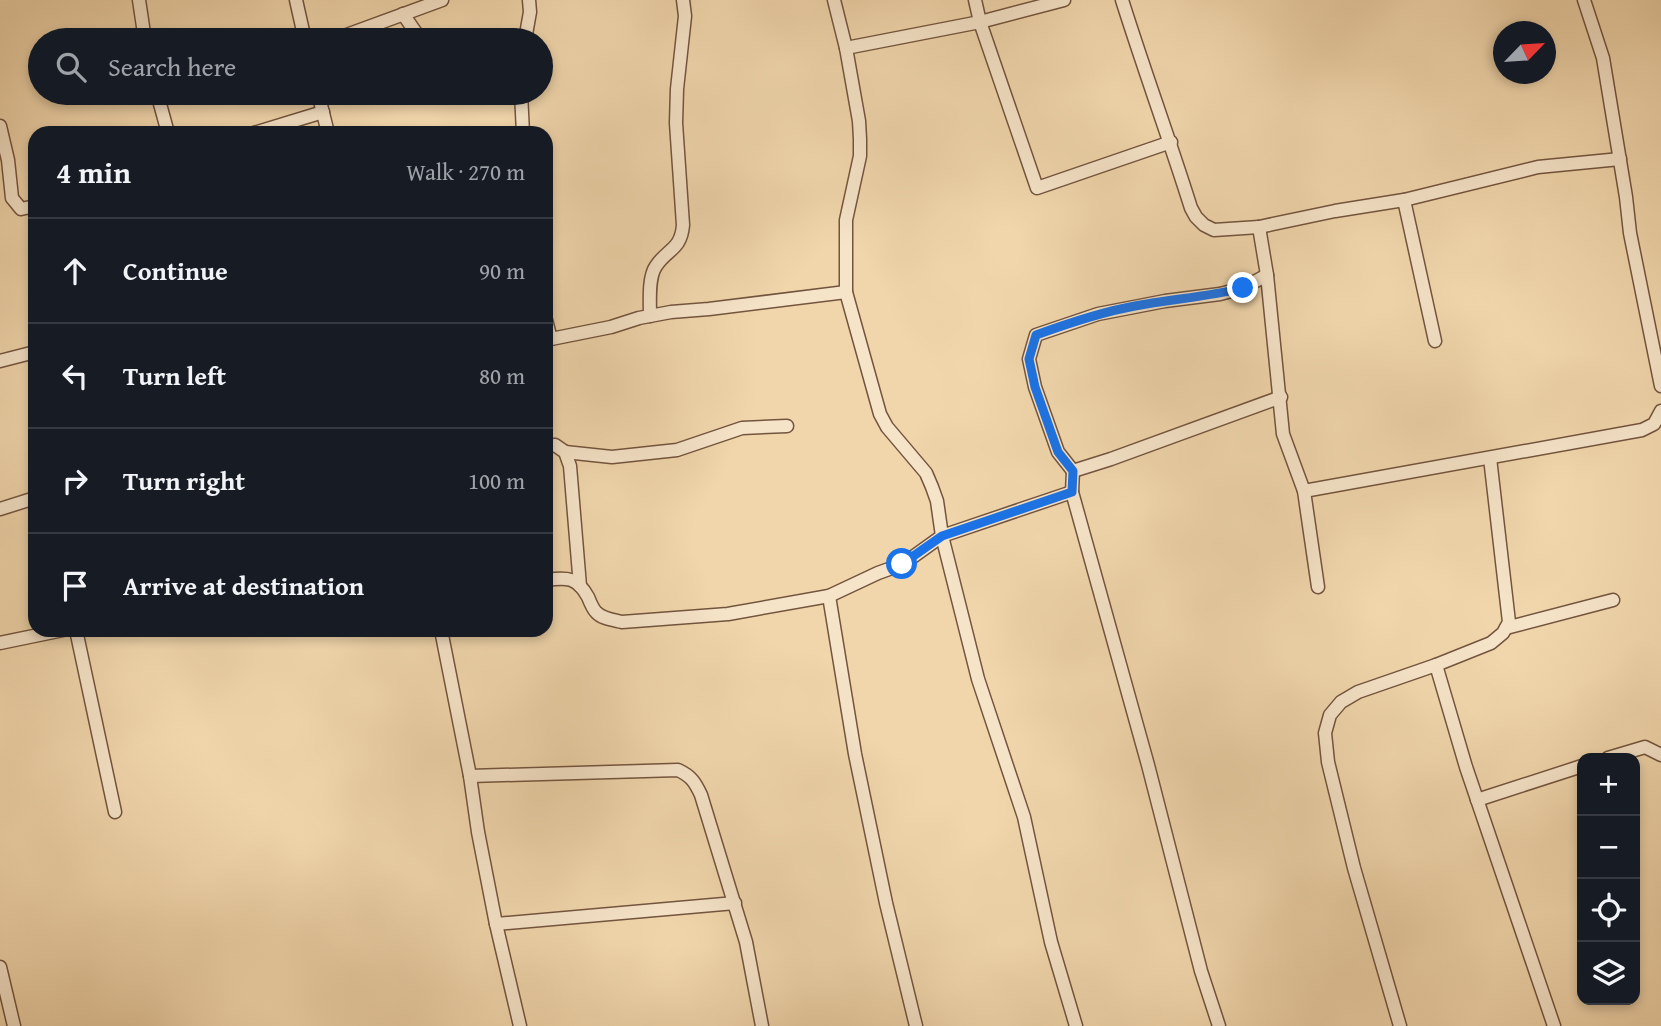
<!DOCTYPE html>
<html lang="en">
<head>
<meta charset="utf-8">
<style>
	body { margin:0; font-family:"Gentium Book Plus",serif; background:#20242c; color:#f1f3f6 }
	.controls { position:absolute; right:21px; bottom:21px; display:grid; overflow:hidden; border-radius:14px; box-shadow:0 4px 10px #0003 }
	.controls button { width:63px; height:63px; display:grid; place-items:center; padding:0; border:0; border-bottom:2px solid #363941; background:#171b24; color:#f1f3f6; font:35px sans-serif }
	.compass { position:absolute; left:1493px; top:21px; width:63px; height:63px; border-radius:50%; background:#171b24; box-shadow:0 4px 10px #0003; rotate:65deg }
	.stop { position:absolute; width:21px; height:21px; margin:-16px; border:5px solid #1a73e8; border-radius:50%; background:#fff }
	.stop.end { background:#1a73e8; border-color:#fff; box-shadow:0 2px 7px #0008 }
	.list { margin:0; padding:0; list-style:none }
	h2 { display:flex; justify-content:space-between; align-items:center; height:91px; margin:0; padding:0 28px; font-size:30px }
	h2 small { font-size:23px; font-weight:400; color:#9ea1a6 }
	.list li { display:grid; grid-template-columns:46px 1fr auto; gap:21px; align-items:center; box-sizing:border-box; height:105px; padding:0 28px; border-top:2px solid #363941 }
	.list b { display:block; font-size:26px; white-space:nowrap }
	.list em { font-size:23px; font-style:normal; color:#9ea1a6 }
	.icon { flex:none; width:38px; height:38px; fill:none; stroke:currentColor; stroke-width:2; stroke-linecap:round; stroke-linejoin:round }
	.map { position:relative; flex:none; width:1661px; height:1026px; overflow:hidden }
	.search { position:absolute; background:#171b24; box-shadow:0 4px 10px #0003; left:28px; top:28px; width:525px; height:77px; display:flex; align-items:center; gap:18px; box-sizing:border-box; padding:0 24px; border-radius:38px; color:#9ea1a6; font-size:26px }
	.panel { position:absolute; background:#171b24; box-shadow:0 4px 10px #0003; left:28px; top:126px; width:525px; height:511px; border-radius:21px }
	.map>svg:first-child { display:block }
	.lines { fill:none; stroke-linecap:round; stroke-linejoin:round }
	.street-casing { stroke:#73543e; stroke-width:15 }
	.street { stroke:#f6e4c9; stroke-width:12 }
	.route { stroke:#1a73e8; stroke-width:9 }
</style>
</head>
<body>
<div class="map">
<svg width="1661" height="1026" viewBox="0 0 1661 1026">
	<rect width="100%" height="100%" fill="#f1d6ac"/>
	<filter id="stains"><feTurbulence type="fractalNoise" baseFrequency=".00286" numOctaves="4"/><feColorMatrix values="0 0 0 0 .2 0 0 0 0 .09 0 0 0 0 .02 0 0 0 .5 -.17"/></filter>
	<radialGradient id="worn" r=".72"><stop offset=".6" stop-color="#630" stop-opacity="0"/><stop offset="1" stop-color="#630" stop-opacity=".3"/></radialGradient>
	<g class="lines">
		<g class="street-casing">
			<g id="street">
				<polyline points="139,0 145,40"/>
				<polyline points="296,0 305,40"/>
				<polyline points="834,0 846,48 859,121 860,139 860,156 846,220 846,292 880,414 887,427 926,473 932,487 937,501 942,536 978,679 1024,817 1051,942 1076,1026"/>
				<polyline points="975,0 980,22 1037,188 1171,142"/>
				<path d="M 1122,0 C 1144,70 1169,138 1191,208 L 1196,217 L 1204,225 L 1214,230 L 1259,227 L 1335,211 L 1404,200 L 1538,167 L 1620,159"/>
				<polyline points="1584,0 1603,58 1626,197 1630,233 1661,386"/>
				<polyline points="403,14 421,40"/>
				<polyline points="333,40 442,0"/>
				<polyline points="525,40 530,12 529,0"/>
				<polyline points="846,48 980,22 1064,0"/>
				<polyline points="157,93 168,133"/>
				<polyline points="318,93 328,133"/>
				<polyline points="521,93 523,133"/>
				<polyline points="0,126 8,160 12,198 21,209 35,206"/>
				<polyline points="254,133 323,112"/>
				<polyline points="1404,200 1435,341"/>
				<polyline points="1259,227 1267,275 1283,434 1304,491 1318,587"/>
				<path d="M 650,316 C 650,302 648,277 656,266 C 667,249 681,250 683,225 L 676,123 L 677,89 L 685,16 L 683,0"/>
				<polyline points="546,320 551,339"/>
				<polyline points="546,340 611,327 639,318 671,312 709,309 846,292"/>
				<polyline points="0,361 35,352"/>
				<polyline points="546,446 555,445 565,452 570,466 580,586"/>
				<polyline points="565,452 612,457 677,450 742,428 787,426"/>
				<polyline points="1073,471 1058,452 1035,387 1029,359 1036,335 1098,314 1165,301 1220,294 1243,288 1267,275"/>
				<polyline points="1304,491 1642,430 1654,424 1661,411"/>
				<polyline points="0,509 35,498"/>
				<path d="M 546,580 C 567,577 577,577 588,597 C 590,602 593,609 596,612 C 602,619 614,620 622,622 L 728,614 L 829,596 L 878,573 L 903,564 L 942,536 L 1072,492"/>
				<polyline points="829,596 855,754 886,903 916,1026"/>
				<polyline points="1506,628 1613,600"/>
				<polyline points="76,630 115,812"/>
				<polyline points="441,630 470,776 478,832 496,924 520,1026"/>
				<polyline points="0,643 63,630"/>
				<polyline points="1436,665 1466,767 1554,1026"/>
				<polyline points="1608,758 1645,747 1661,755"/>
				<path d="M 470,776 L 678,770 C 691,776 695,782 701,795 L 746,942 L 762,1026"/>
				<polyline points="1477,800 1582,766"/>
				<polyline points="496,924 735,903"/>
				<polyline points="0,967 14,1026"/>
				<polyline points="1219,1026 1201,971 1148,765 1072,492 1073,471 1111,459 1281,397"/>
				<polyline points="1400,1026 1354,868 1328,762 1325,733 1330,715 1341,702 1358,692 1436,665 1491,643 1503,633 1509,622 1490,458"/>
			</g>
		</g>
		<use href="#street" class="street"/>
	</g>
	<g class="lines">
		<path class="route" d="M 902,564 L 942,536 L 1072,492 L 1073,471 L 1058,452 L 1035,387 L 1029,359 L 1036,335 C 1069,323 1101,312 1135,306 C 1171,299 1208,297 1243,288"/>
	</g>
	<rect width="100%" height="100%" filter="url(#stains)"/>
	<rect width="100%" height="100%" fill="url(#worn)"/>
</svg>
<div class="controls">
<button>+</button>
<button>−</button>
<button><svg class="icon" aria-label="locate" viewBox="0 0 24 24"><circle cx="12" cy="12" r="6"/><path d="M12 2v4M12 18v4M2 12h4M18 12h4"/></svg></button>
<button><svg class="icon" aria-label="layers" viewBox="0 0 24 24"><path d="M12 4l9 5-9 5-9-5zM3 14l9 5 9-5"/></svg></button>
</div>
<svg class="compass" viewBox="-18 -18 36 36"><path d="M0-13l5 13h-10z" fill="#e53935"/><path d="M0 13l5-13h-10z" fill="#9ea1a6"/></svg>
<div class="stop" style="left:902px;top:564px"></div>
<div class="stop end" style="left:1243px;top:288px"></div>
<div class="search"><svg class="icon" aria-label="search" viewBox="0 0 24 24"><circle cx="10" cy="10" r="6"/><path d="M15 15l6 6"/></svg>Search here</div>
<section class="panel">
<h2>4 min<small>Walk · 270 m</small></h2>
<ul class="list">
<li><svg class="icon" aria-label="ahead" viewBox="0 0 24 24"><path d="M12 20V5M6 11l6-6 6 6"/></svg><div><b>Continue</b></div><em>90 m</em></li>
<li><svg class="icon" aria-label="left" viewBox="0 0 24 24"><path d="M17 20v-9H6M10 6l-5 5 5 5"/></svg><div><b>Turn left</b></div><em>80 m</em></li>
<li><svg class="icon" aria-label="right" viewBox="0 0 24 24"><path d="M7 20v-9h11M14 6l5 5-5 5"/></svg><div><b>Turn right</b></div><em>100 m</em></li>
<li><svg class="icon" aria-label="arrive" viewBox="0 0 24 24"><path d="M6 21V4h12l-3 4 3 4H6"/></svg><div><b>Arrive at destination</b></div></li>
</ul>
</section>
</div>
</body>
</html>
